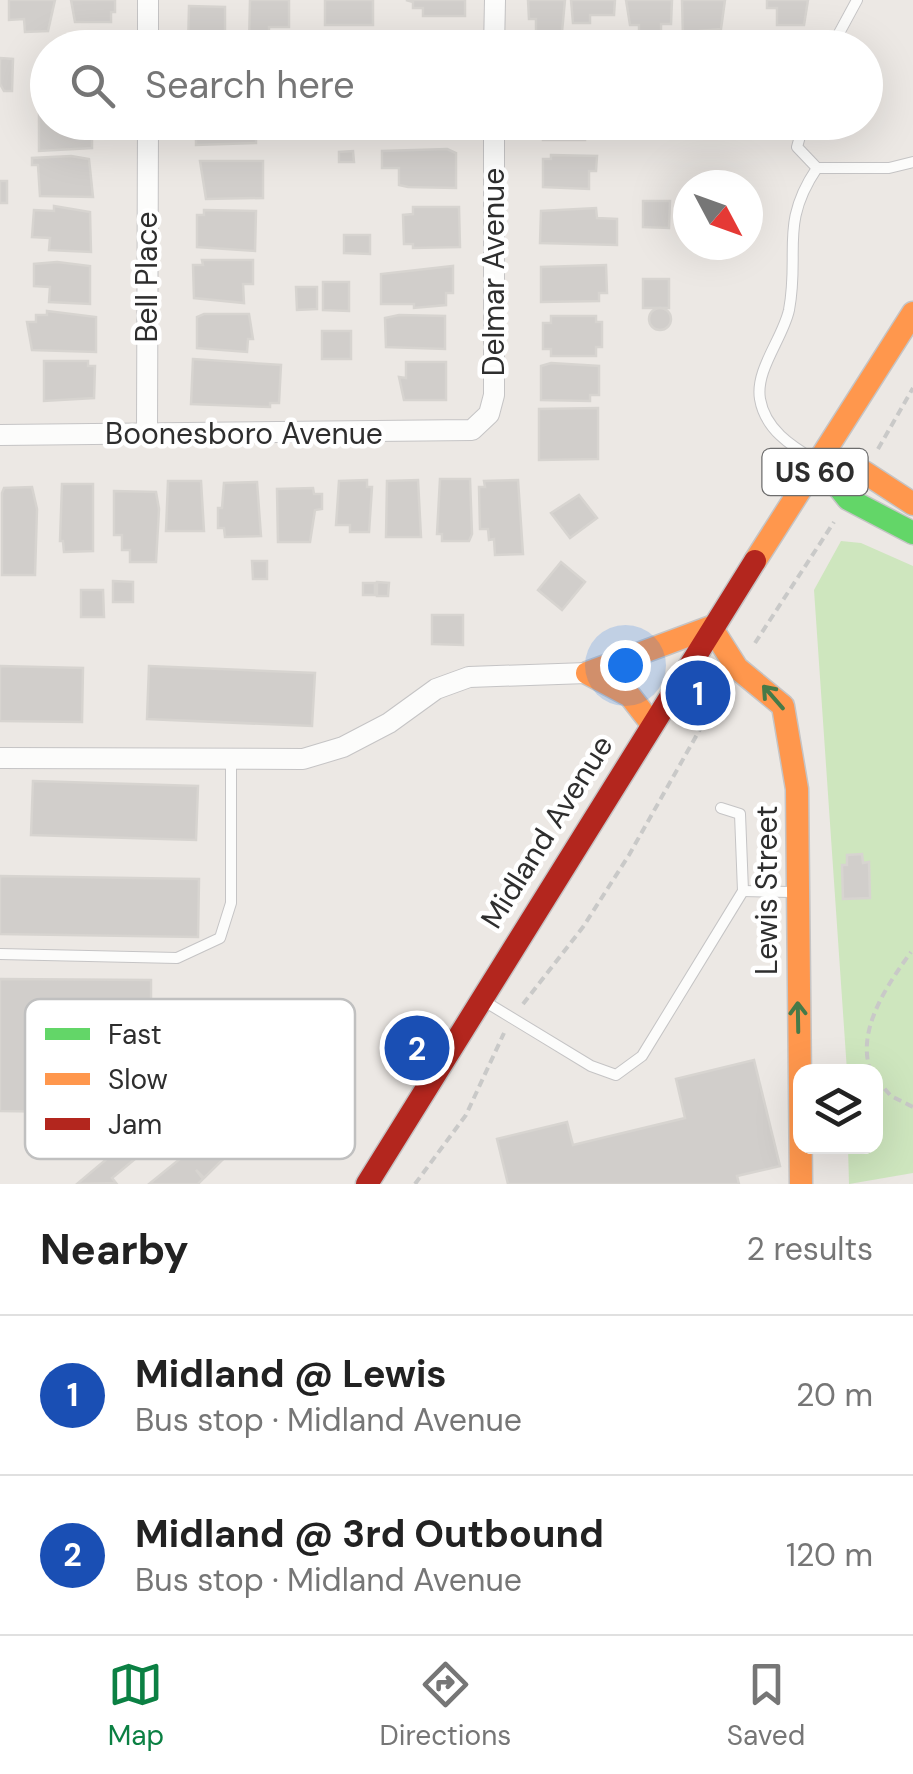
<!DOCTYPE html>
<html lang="en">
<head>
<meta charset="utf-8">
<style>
	body { margin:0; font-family:"DM Sans",sans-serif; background:#f2f2f2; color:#222 }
	.controls { position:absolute; right:30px; bottom:30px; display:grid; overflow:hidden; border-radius:20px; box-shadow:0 10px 40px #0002 }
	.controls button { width:90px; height:90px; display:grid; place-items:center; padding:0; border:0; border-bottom:2px solid #e0e0e0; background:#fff; color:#222; font:50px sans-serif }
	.compass { position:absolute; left:673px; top:170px; width:90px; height:90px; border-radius:50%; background:#fff; box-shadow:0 10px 40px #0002; rotate:131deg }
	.you { position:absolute; left:625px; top:665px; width:35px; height:35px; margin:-25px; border:8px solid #fff; border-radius:50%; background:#1a73e8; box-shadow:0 0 0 15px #1a73e833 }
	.badge { display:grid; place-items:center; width:65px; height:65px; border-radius:50%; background:#0b8043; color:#fff; font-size:32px; font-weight:700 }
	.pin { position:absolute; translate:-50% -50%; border:5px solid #fff; box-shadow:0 2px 10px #0006 }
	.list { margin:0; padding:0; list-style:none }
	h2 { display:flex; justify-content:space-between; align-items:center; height:130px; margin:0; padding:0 40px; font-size:42px }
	h2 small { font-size:32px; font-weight:400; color:#767676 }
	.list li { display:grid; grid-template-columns:65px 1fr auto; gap:30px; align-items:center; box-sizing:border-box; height:160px; padding:0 40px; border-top:2px solid #e0e0e0 }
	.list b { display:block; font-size:38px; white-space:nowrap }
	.list p { margin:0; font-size:32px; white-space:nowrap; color:#767676 }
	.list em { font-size:32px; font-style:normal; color:#767676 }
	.icon { flex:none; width:55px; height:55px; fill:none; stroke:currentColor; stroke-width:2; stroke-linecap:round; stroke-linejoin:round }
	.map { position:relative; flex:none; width:913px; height:1184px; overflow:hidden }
	.search { position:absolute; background:#fff; box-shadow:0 10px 40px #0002; left:30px; right:30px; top:30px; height:110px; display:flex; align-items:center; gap:25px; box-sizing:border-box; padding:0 35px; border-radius:55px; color:#767676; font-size:38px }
	.sheet { height:450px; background:#fff }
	nav { display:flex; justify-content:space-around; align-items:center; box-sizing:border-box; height:140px; border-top:2px solid #e0e0e0; background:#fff; font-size:28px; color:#767676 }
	nav a { display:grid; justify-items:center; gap:5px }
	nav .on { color:#0b8043 }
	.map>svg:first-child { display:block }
	.green { fill:#cee6be }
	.building { fill:#d1cecb; stroke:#d7d4d0; stroke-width:2.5 }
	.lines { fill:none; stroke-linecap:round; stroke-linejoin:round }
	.lane-casing { stroke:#c5c4c5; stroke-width:12 }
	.street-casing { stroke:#c5c4c5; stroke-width:22 }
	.fast-casing { stroke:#c5c4c5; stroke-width:25 }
	.slow-casing { stroke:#c5c4c5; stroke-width:25 }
	.jam-casing { stroke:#c5c4c5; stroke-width:25 }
	.path { stroke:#c9c9c8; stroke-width:4; stroke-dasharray:8 5; stroke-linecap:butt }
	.lane { stroke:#fcfcfb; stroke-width:10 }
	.street { stroke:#fcfcfb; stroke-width:20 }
	.fast { stroke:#63d668; stroke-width:22 }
	.slow { stroke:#ff974d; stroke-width:22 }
	.jam { stroke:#b3261e; stroke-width:22 }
	.oneway { stroke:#467a48 }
	.labels { text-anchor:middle; stroke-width:9; stroke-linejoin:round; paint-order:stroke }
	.shield { fill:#fff; stroke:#6d6d6d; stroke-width:2.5 }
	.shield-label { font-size:28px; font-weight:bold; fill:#2e2e2e }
	.street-label { font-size:30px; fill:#2e2e2e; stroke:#fff }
	.key { fill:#fff; stroke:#c0c0c0; stroke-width:2.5 }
	.key-label { font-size:28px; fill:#2e2e2e }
</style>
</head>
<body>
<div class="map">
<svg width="913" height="1184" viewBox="0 0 913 1184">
	<rect width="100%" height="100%" fill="#ece8e4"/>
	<polygon class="green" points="841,541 861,543 913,566 913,1173 849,1184 848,1147 876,1146 876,1072 847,1071 814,590"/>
	<g class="building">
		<polygon points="9,0 55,0 48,31 25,32 24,19 9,20"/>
		<polygon points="71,0 115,0 115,12 111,12 111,22 75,22"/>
		<polygon points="250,0 289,0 289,27 269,27 269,45 249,45"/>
		<rect x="325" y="0" width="48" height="25"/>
		<polygon points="406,0 465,0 465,16 423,16 423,8 413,8 413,2"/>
		<polygon points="528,0 565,0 562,32 536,32 536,19 529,19"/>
		<polygon points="571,0 615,0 614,15 590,15 590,23 573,23"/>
		<polygon points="626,0 672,0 671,24 661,24 661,38 639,38 639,25 630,25"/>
		<polygon points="682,0 725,0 721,29 700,31 700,38 683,38"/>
		<polygon points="767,0 808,0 804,25 777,25 777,8 767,8"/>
		<polygon points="189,6 225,7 225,48 188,48"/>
		<polygon points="0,58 13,59 12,91 4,91 0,84"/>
		<polygon points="46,109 48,122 92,122 92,148 39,151 39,114 46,114"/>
		<polygon points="196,122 256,122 256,143 196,145"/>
		<polygon points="390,122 447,122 447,138 396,138 386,134 386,124"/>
		<polygon points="543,122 593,122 593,125 585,125 585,140 543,140"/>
		<polygon points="693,122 745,122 746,135 703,136 703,127 693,127"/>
		<polygon points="447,149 456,153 456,188 408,187 399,185 399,168 382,168 382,151"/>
		<polygon points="353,151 354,162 339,162 339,152"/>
		<polygon points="551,155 597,156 596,171 589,171 589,189 543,187 543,159 551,159"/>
		<polygon points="71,156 89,159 93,197 40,196 38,165 32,165 32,158"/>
		<polygon points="200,161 263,161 263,198 206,199"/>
		<rect x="0" y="181" width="7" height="22"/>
		<polygon points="643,201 670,201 669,228 643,227"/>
		<polygon points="54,206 90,212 91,252 49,250 50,238 32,237 34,210 54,211"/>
		<polygon points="413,207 459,207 460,247 413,248 413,244 404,244 403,215 413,214"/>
		<polygon points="596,208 597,218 617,219 617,245 540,243 541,211"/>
		<polygon points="204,210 256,211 255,251 197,247 197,215 204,215"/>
		<polygon points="344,235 370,235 370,254 344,253"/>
		<polygon points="202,260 253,260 253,284 243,284 244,303 194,298 193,265 203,265"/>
		<polygon points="57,262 90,266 90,304 49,302 50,287 34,286 34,264"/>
		<polygon points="606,265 607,293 599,293 599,301 541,302 541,267"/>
		<polygon points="453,266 453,293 446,293 446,305 414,308 414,304 381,304 381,274"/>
		<rect x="643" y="279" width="26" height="29"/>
		<polygon points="323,282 349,282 349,311 323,310"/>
		<polygon points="296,287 317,287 317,309 297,310"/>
		<circle cx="660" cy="319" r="11"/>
		<polygon points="47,311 96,317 96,352 32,350 27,322 36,322 36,315 47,315"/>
		<polygon points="204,314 249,314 253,339 248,339 247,352 197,348 197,317"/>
		<polygon points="399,315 445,316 445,349 386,347 385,318"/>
		<polygon points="551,316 596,316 596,322 602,322 602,347 596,347 596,356 551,356 551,349 543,349 543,323 551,323"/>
		<rect x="322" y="331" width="29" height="28"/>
		<polygon points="193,359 281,365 279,403 270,403 270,407 191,404"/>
		<polygon points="44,361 88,361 88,366 95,366 94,398 44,401"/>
		<polygon points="406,362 446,362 446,400 404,400 399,377 406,378"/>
		<polygon points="551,363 599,366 599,395 590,395 590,401 541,400 541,366"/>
		<polygon points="598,408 598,459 539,460 539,409"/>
		<polygon points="440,479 470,479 472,534 469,541 442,541 442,534 437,534"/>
		<polygon points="367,480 367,487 372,487 369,532 350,532 350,525 336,525 339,481"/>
		<polygon points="418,480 421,537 386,537 387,481"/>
		<polygon points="518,480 523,554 495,555 494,539 489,540 488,529 480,529 479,487 485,487 484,481"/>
		<polygon points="168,481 201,481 204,531 166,531"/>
		<polygon points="257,482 261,536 225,537 224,528 218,528 218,508 222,508 224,483"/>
		<polygon points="62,484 93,484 93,551 64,552 63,541 60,541"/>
		<polygon points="32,487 37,509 35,575 2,575 2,493 4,488"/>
		<polygon points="313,488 314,494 322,494 322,509 315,510 310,542 278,542 277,489"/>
		<polygon points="114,491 156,492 159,509 156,562 130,562 130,550 122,550 122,535 114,535"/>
		<polygon points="579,495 597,518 570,538 551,513"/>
		<polygon points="252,561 267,561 267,579 253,579"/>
		<polygon points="561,562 585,582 562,610 538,590"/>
		<polygon points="113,581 133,582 133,602 113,602"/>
		<polygon points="377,582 389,583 388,596 377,596"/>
		<rect x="363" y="583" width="12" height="12"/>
		<polygon points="81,590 103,590 104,617 81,617"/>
		<polygon points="432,615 463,615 463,645 432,644"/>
		<polygon points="0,666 83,668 82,722 0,721"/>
		<polygon points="149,666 315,673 312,726 147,719"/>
		<polygon points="33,781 198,786 196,840 31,835"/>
		<polygon points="862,854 863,863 869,862 870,898 843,899 842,865 847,865 847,855"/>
		<polygon points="0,876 199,879 198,937 0,934"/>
		<polygon points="0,979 151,980 151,1046 134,1046 71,1112 0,1111"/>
		<polygon points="754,1060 780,1166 737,1176 739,1184 508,1184 497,1139 567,1122 573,1145 685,1118 676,1079"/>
		<polygon points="241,1092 266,1117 204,1178 196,1170 203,1179 198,1184 149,1184 207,1137 198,1128"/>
		<polygon points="159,1115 171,1129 112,1178 116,1183 77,1184"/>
	</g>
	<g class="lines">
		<g class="lane-casing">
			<g id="lane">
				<polyline points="831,48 857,0"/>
				<polyline points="804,122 797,147 817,168 889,168 913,162"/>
				<path d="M 815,460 C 791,446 765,429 760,399 C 755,370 783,338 789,310 C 800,252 779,224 817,168"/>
				<polyline points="743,891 792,892"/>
				<polyline points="0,954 177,958 220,938 231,903 231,761"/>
				<polyline points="484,1001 591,1066 616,1075 642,1056 743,891 740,814 721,808"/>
			</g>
		</g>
		<g class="street-casing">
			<g id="street">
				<polyline points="148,48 148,0"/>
				<polyline points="494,48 495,0"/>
				<polyline points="147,432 148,122"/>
				<polyline points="0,435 472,430 489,414 494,395 494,122"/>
				<polyline points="0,758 303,759 343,747 389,723 436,689 469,677 587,673"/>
			</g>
		</g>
		<g class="fast-casing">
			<polyline id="fast" points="820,464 848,499 913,533"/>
		</g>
		<g class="slow-casing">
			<g id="slow">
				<polyline points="820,464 864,472 913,504"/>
				<polyline points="755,561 913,313"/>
				<polyline points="651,723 630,696 587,673 711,627 737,668 783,706 797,789 801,1184"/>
			</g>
		</g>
		<g class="jam-casing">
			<polyline id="jam" points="367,1184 755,561"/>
		</g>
		<g class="path">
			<polyline points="878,449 913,388"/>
			<polyline points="755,643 834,522"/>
			<polyline points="523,1004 583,927 629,855 721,692"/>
			<path d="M 871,1072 C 855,1031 888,984 911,952"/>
			<polyline points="876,1079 891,1096 913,1107"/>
			<polyline points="415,1184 466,1115 504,1033"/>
		</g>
		<use href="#lane" class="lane"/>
		<use href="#street" class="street"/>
		<use href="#fast" class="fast"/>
		<use href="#slow" class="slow"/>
		<use href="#jam" class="jam"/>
	</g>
	<defs><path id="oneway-shaft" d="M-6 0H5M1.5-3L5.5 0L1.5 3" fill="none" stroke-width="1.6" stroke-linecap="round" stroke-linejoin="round" transform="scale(2.5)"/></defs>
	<g class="oneway">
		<use href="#oneway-shaft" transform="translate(773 697) rotate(-131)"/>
		<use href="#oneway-shaft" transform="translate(798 1017) rotate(-91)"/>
	</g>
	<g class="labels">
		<rect class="shield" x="762.5" y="449" width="105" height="46" rx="8"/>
		<g class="shield-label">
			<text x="815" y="482">US 60</text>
		</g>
		<g class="street-label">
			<text transform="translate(494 272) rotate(-90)" y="10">Delmar Avenue</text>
			<text transform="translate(147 277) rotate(-90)" y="10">Bell Place</text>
			<text x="244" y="444">Boonesboro Avenue</text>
			<text transform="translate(547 832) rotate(-58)" y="10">Midland Avenue</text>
			<text transform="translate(767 890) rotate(-90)" y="10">Lewis Street</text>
		</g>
	</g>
	<rect x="25" y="999" width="330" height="160" rx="15" class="key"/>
	<rect x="45" y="1028" width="45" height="12" fill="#63d668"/>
	<rect x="45" y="1073" width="45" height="12" fill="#ff974d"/>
	<rect x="45" y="1118" width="45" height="12" fill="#b3261e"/>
	<g class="key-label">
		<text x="108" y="1044">Fast</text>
		<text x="108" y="1089">Slow</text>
		<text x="108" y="1134">Jam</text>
	</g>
</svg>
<div class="controls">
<button><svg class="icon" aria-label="layers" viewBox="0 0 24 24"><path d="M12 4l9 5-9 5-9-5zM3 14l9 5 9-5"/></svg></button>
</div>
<svg class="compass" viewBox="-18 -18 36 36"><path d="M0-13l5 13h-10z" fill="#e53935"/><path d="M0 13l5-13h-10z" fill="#767676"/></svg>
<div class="you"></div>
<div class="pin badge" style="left:698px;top:693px;background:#1a4fb4">1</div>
<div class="pin badge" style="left:417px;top:1048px;background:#1a4fb4">2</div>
<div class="search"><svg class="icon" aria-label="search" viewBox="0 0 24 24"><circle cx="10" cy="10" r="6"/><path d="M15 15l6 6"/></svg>Search here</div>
</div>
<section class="sheet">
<h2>Nearby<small>2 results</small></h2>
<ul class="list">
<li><span class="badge" style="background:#1a4fb4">1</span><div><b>Midland @ Lewis</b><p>Bus stop · Midland Avenue</p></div><em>20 m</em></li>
<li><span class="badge" style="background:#1a4fb4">2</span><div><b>Midland @ 3rd Outbound</b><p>Bus stop · Midland Avenue</p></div><em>120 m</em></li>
</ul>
</section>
<nav>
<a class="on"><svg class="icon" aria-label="map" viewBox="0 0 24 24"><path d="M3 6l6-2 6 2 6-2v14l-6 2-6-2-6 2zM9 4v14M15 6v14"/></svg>Map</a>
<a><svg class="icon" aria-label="directions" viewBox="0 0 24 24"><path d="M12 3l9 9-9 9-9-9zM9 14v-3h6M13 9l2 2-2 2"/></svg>Directions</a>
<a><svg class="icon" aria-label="saved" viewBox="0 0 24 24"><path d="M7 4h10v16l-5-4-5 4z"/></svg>Saved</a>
</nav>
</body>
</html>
